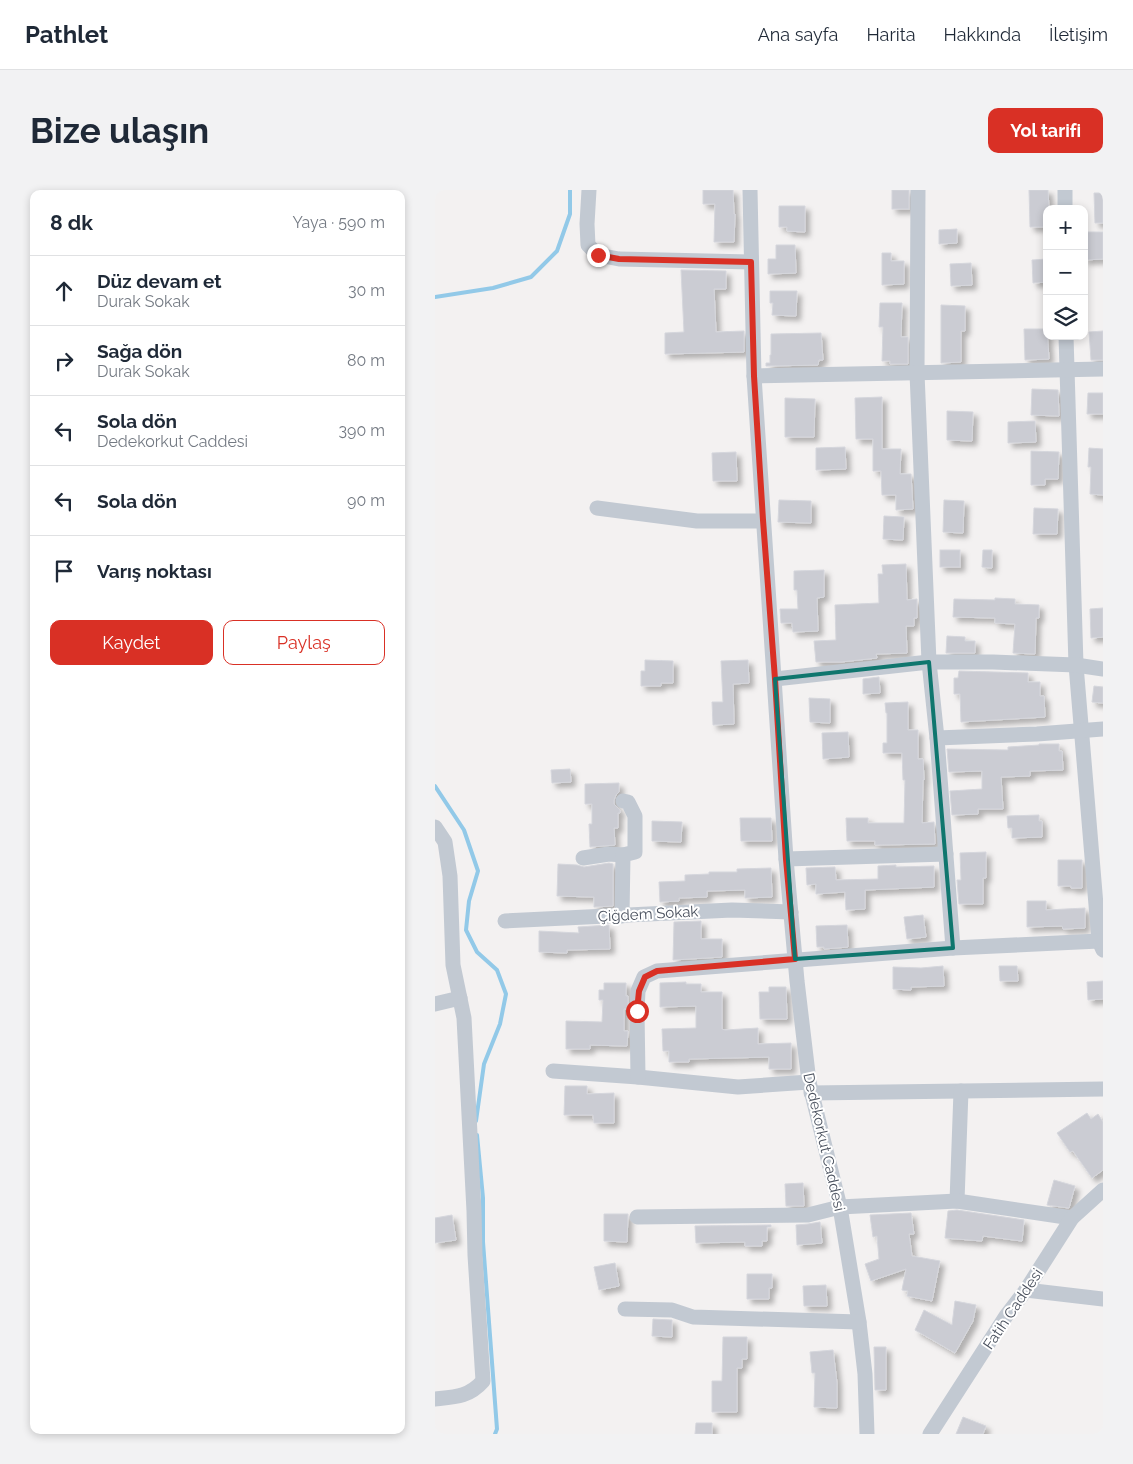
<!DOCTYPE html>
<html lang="tr">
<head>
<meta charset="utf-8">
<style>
	body { margin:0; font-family:Raleway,sans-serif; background:#f2f2f3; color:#1f2937 }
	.controls { position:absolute; right:15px; top:15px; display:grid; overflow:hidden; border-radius:10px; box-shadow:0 2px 8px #0003 }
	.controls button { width:45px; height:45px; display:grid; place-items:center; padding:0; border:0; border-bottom:1px solid #e0e1e3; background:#fff; color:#1f2937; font:25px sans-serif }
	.stop { position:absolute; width:15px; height:15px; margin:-11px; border:4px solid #d93025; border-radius:50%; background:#fff }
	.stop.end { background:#d93025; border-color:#fff; box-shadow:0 1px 5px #0008 }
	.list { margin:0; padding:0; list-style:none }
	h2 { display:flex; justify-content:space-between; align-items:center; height:65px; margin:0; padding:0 20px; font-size:21px }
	h2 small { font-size:16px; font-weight:400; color:#747a83 }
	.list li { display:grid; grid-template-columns:32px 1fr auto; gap:15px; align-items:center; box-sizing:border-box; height:70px; padding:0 20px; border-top:1px solid #e0e1e3 }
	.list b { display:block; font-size:19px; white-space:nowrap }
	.list p { margin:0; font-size:16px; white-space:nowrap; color:#747a83 }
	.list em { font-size:16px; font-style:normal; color:#747a83 }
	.actions { display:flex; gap:10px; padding:15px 20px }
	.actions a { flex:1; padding:11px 0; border:1px solid #d93025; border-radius:10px; text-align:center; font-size:18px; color:#d93025 }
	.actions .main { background:#d93025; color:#fff }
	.icon { flex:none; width:28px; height:28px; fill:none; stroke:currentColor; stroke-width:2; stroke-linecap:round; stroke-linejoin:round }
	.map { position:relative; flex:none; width:668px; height:1244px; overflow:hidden; border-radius:10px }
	header { display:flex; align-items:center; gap:30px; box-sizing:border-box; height:70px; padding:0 25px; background:#fff; border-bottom:1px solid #e0e1e3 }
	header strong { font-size:24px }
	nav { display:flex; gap:28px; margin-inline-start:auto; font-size:18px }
	.intro { display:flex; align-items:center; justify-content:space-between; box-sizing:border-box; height:120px; padding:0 30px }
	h1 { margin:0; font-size:35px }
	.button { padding:12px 22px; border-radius:10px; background:#d93025; color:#fff; font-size:18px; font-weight:700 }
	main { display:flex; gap:30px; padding:0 30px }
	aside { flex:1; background:#fff; border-radius:10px; box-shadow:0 2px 8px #0003 }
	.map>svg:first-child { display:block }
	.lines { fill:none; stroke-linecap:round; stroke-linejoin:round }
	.stream { stroke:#92c9e8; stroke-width:4 }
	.building { fill:#cbccd3; stroke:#d5d6dc; filter:url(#shadow) }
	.minor { stroke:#c2c9d2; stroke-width:15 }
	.route { stroke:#d93025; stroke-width:6 }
	.marked { fill:none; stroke:#0f766e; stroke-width:4; stroke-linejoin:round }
	.labels { text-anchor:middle; stroke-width:4; stroke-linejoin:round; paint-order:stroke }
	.street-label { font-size:15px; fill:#4a515e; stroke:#fff }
</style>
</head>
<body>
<header>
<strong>Pathlet</strong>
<nav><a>Ana sayfa</a><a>Harita</a><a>Hakkında</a><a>İletişim</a></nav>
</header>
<div class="intro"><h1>Bize ulaşın</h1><a class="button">Yol tarifi</a></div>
<main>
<aside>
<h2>8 dk<small>Yaya · 590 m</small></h2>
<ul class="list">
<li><svg class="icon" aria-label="ahead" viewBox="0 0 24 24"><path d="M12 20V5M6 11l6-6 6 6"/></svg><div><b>Düz devam et</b><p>Durak Sokak</p></div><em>30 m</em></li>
<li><svg class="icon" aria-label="right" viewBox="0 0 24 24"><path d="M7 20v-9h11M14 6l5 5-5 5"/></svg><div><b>Sağa dön</b><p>Durak Sokak</p></div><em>80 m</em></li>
<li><svg class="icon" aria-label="left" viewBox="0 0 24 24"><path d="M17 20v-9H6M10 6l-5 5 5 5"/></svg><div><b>Sola dön</b><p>Dedekorkut Caddesi</p></div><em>390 m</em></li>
<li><svg class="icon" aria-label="left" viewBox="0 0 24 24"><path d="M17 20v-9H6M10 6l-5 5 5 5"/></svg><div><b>Sola dön</b></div><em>90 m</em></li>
<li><svg class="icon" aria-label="arrive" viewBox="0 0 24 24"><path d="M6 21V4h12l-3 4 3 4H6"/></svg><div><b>Varış noktası</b></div></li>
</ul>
<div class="actions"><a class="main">Kaydet</a><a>Paylaş</a></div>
</aside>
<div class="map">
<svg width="668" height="1244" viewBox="0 0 668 1244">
	<defs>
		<filter id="shadow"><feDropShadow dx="4.5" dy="4.5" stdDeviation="2.5" flood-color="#0004"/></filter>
	</defs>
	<rect width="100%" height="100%" fill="#f3f1f1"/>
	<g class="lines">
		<g class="stream">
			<polyline points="0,107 58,98 96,87 122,61 135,24 135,0"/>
			<polyline points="0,596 29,640 43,681 34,711 31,740 42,762 62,780 71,804 65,834 49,874 41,931"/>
			<polyline points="42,945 48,1008 48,1052 62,1239 60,1244"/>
		</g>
	</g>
	<g class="building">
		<polygon points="268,0 298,0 299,24 300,24 299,52 279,52 280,14 268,14"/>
		<rect x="457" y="0" width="17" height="19"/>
		<polygon points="594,0 613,0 614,19 612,19 612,37 595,37"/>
		<polygon points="659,3 668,3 668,33 660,33"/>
		<polygon points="344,16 370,16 370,42 352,41 352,37 344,37"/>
		<polygon points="522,39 522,53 504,54 504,40"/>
		<polygon points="649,42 668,42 668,69 649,70"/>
		<polygon points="341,55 360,55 361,83 333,84 333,69 341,69"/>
		<polygon points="447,63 456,63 456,71 469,71 469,94 447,95"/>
		<polygon points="612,69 612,92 598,93 597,70"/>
		<polygon points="536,73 537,95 516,96 515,74"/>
		<polygon points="246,80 291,81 291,99 279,99 281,142 309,141 309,162 230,164 230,143 249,142"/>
		<polygon points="335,101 362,101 361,126 337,125 338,113 335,113"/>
		<polygon points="445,113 467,113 466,147 473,147 473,174 455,174 455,171 447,171 448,137 444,137"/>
		<polygon points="506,115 530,116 530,141 526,141 526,172 506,173"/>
		<polygon points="589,139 612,139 614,169 590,170"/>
		<polygon points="668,141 668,170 656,170 654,142"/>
		<polygon points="386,143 388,170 384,170 383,175 331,176 331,173 335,173 335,165 336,165 336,144"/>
		<polygon points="597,199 623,200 624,226 596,225"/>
		<polygon points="653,203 668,203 668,224 652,224"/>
		<polygon points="447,207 447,259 466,259 465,284 476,284 478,319 461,320 461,305 447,305 446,281 438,281 438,249 421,249 420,208"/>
		<polygon points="350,208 380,209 379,247 350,247"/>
		<polygon points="512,221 538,222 537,251 512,250"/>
		<polygon points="600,231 601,252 573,253 573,232"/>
		<polygon points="410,257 411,279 381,280 381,258"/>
		<polygon points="654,258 668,259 668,305 655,304 656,277 653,277"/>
		<polygon points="596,261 624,262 623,289 610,289 610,295 596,295"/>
		<polygon points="301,262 302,291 278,291 277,263"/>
		<polygon points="344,310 376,311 376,333 343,332"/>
		<polygon points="509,310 529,311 528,343 508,342"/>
		<polygon points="599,318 623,319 622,344 598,344"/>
		<polygon points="449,326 469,327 468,350 448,349"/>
		<rect x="505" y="360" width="20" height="17"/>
		<polygon points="548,360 557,360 557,378 547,377"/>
		<polygon points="471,374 472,410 482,409 482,428 479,428 479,436 471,436 472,463 441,464 442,468 406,472 381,472 379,451 401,450 400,415 444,413 443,384 448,384 447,375"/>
		<polygon points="389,380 389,407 382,408 383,441 358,442 357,433 346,433 345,419 363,419 362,400 359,400 359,381"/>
		<polygon points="560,408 580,409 580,414 604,415 604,428 601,428 600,464 578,463 580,434 560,433 560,428 518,427 519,409 560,410"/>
		<polygon points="668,418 668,447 656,448 655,419"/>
		<polygon points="512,446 530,447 530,451 540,451 540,463 511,463"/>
		<polygon points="210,470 238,471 238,493 226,493 226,496 206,496 206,481 210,481"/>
		<polygon points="313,470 314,493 298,494 299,534 278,535 277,512 288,512 286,471"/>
		<polygon points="524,481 593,483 593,492 605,492 605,506 609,506 610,527 526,532 525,504 519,504 519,488 523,488"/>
		<polygon points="444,487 445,503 428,504 428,489"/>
		<polygon points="659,496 668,497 668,513 657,512"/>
		<polygon points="374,508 395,509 395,533 375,532"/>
		<polygon points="473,512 473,540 483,540 483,569 488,569 489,590 488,590 487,633 499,632 500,654 440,655 440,651 412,651 411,628 433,628 433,633 469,633 470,590 468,590 467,563 448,563 448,553 452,553 452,523 451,523 450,513"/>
		<polygon points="413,542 414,567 388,569 387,543"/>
		<polygon points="604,554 624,554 624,561 627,561 628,580 595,581 595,586 566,587 568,619 543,619 543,624 517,625 515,601 547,599 547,581 514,582 512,559 573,560 573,557 604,555"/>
		<polygon points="135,579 136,592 117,593 116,580"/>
		<polygon points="184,593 184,602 181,605 179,610 179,614 185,620 185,623 183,623 183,638 179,638 180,655 155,657 154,634 157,634 157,614 150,614 150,594"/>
		<polygon points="604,625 604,631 607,631 607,647 577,648 577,638 573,638 572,626"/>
		<polygon points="305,628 336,628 337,651 306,651"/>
		<polygon points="217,631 247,632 246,652 217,651"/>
		<polygon points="551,662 551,688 548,688 548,714 524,714 522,690 526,690 525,663"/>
		<polygon points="623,670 647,670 647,698 636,698 636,696 623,696"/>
		<polygon points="174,673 178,674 178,716 159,717 159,707 122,706 123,674 142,675 149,677"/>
		<polygon points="461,675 461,677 499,676 499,697 430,700 430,719 411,720 410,702 381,704 381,694 372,695 371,678 400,677 401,690 443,689 443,676"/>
		<polygon points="336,678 337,707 310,708 310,700 272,701 272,707 244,708 244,711 225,712 224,692 250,691 250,685 274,684 274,682 302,682 302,679"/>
		<polygon points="592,711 611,711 611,720 650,718 650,738 628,739 627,736 592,737"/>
		<polygon points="488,725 491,747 472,749 469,727"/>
		<polygon points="266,731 266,749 287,749 287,767 238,770 239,732"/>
		<polygon points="174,735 175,759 132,760 132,763 104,762 104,741 144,743 143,737"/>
		<polygon points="412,735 413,757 389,759 389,757 382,757 381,736"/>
		<polygon points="508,776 509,796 476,797 476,800 458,799 458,777 486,778"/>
		<polygon points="564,776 582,776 583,791 565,791"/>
		<polygon points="668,791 668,809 653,810 652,792"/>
		<polygon points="251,792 251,794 266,794 266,802 287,802 287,839 290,840 323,838 323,854 356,853 356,879 334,879 334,867 254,869 254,872 234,872 234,861 228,861 227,839 261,838 261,816 225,817 225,793"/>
		<polygon points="169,793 191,793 191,806 193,806 193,819 189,819 189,841 193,841 192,856 155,855 155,859 131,859 131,831 167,832 168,810 164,810 164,800 169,800"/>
		<polygon points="334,797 351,797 352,829 325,829 324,802 334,802"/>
		<polygon points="130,896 152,896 152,904 179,903 179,933 159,933 158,925 129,925"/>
		<polygon points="652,923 656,929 663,924 668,932 668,980 657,988 638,961 635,962 622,943"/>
		<polygon points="619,990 640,996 634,1018 612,1015"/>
		<polygon points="368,993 369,1016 351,1016 350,994"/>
		<polygon points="522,1020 589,1030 587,1051 548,1046 547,1051 510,1048 513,1021"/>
		<polygon points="476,1023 479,1044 474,1044 477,1066 505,1071 497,1111 472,1106 473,1101 467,1100 471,1079 436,1091 430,1074 444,1069 442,1046 438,1047 435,1025"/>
		<polygon points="169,1024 193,1024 192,1052 169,1051"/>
		<polygon points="17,1025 21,1050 0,1053 0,1028"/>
		<polygon points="385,1032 387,1053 362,1055 361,1035 373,1034"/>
		<polygon points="336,1035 336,1037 332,1037 332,1051 327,1051 327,1056 310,1056 310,1052 261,1053 260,1036"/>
		<polygon points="180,1073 184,1096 164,1100 159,1077"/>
		<polygon points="312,1084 337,1084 337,1098 334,1098 334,1109 312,1109"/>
		<polygon points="391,1095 392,1116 369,1116 368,1096"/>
		<polygon points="520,1111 541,1115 538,1131 520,1163 480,1140 489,1120 517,1135"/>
		<polygon points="218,1129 237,1130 237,1147 217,1146"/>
		<polygon points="288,1147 312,1147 312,1169 307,1169 307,1178 302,1178 302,1222 277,1222 277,1191 287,1191"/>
		<polygon points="439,1157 451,1157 451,1200 440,1200"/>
		<polygon points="398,1160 402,1193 402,1218 379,1217 380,1183 377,1183 375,1162"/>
		<polygon points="528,1227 551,1236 548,1244 521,1244"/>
		<polygon points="261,1233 277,1233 277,1244 260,1244"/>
	</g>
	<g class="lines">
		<g class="minor">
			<polyline points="154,0 152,34 153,55 163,65 184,69 316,72"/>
			<polyline points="315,0 319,186 351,669 362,791 374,892 405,1017 424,1132 430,1184 432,1244"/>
			<polyline points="483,0 482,183 494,472 502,548 518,758"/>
			<polyline points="630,0 630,19"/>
			<polyline points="631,146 641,475 664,751 668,760"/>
			<polyline points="319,186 668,179"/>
			<polyline points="162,318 262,331 327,331"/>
			<polyline points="340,489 494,472 558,472 641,475 668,479"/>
			<polyline points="502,548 602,544 668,539"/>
			<path d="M 0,637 L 10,652 L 15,686 L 18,775 L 29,828 L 39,1021 L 40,1065 L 48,1191 C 34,1207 20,1207 0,1209"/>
			<polyline points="148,668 174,664 188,665"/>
			<polyline points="351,669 511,664"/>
			<polyline points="187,726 188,665 200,662 200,626 193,612 188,611"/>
			<polyline points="70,731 297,720 356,722"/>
			<polyline points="0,814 25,808"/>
			<polyline points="118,881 203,887 303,897 374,892"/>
			<polyline points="203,887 202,821 203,801 209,787 222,781 518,758 664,751"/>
			<polyline points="376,903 668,899"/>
			<polyline points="522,1011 526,901"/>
			<polyline points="202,1027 373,1025 405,1017 522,1011 637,1028"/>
			<polyline points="591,1100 668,1109"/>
			<polyline points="190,1119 237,1120 258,1127 424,1132"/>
			<polyline points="495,1244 571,1126 591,1100 637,1028 668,1000"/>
		</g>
	</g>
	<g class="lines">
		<polyline class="route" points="163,65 184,69 316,72 319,186 328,330 340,489 351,669 360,769 222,781 210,787 204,801 202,821"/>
	</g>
	<path class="marked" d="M 494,472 L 518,758 L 360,769 L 340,489 Z"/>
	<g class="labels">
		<g class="street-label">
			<text transform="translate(213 724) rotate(-3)" y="5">Çiğdem Sokak</text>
			<text transform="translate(389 952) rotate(77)" y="5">Dedekorkut Caddesi</text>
			<text transform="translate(578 1119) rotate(-56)" y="5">Fatih Caddesi</text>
		</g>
	</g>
</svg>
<div class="controls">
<button>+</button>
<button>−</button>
<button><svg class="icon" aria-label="layers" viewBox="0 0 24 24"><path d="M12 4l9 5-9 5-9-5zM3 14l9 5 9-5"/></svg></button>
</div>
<div class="stop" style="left:202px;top:821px"></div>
<div class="stop end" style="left:163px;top:65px"></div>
</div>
</main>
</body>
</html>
